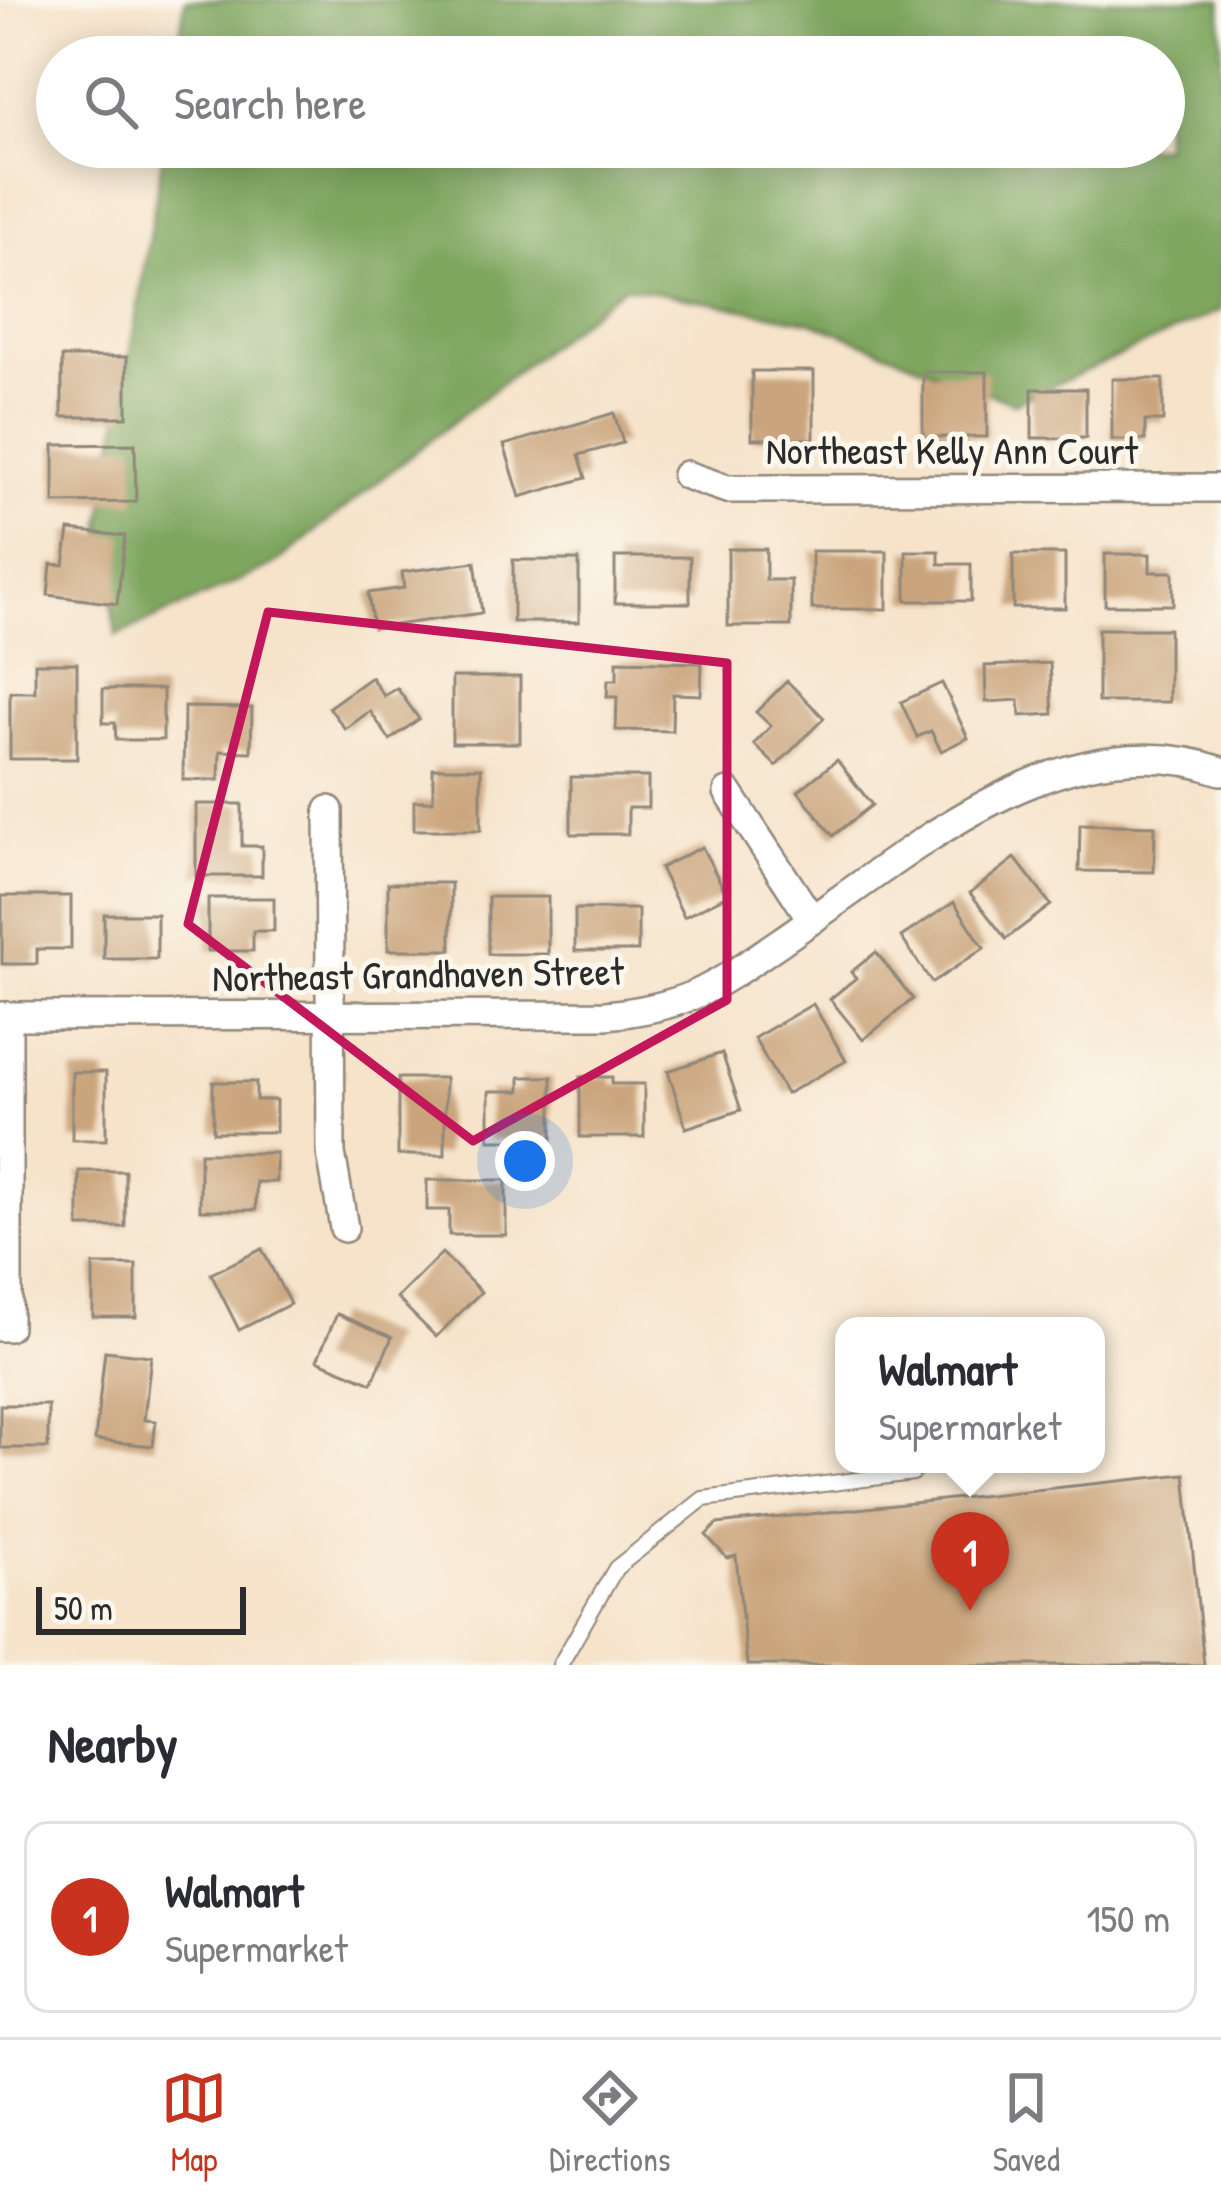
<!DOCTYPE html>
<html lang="en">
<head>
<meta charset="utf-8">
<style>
	body { margin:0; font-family:"Patrick Hand",sans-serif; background:#f2f2f3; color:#2b2b33 }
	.scale { position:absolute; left:36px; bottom:30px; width:210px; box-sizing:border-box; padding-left:12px; border:6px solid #2b2b2b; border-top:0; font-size:33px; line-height:42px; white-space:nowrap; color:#2b2b2b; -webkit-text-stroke:9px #fbf7ec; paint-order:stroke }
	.you { position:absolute; left:525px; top:1161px; width:42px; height:42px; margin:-30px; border:9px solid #fff; border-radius:50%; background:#1a73e8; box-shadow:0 0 0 18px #1a73e833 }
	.badge { display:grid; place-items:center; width:78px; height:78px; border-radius:50%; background:#c8321e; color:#fff; font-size:39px; font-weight:700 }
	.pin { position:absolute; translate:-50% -99px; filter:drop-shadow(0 3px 6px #0008) }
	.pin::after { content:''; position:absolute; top:63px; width:42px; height:36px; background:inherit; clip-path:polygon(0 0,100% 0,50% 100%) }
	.popup { position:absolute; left:835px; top:1317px; width:270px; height:156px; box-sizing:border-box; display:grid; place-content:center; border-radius:24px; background:#fff; filter:drop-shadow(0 3px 9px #0005); font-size:39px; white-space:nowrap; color:#7c7c81 }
	.popup b { font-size:45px; color:#2b2b33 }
	.popup::after { content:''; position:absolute; left:50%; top:100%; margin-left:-24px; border:24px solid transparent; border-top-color:#fff }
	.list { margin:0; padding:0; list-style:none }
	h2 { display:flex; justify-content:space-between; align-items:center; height:156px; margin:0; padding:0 48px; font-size:51px }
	h2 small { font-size:39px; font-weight:400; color:#7c7c81 }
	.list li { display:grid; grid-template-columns:78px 1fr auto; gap:36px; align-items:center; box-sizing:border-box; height:192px; margin:0 24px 24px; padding:0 24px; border:3px solid #e1e1e2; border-radius:24px }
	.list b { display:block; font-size:45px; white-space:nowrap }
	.list p { margin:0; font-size:39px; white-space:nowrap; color:#7c7c81 }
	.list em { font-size:39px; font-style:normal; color:#7c7c81 }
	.icon { flex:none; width:66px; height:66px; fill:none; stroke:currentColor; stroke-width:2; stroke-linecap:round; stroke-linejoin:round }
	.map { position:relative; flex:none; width:1221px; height:1665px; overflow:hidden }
	.search { position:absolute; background:#fff; box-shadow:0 6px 30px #0003; left:36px; right:36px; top:36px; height:132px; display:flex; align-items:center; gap:30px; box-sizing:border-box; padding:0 42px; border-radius:66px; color:#7c7c81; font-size:45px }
	.sheet { height:372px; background:#fff }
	nav { display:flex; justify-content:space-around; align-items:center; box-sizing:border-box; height:168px; border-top:3px solid #e1e1e2; background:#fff; font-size:33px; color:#7c7c81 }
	nav a { display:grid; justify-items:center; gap:6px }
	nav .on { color:#c8321e }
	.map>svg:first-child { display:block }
	.forest { fill:#7ea65e; stroke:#546844; stroke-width:3 }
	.building { fill:#caa47b }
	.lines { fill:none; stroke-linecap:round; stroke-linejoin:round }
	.service-casing { stroke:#90877a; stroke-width:18 }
	.minor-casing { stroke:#90877a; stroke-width:32 }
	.service { stroke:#fff; stroke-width:14 }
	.minor { stroke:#fff; stroke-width:27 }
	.marked { fill:none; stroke:#c2185b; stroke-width:9; stroke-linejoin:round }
	.labels { text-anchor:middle; stroke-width:10; stroke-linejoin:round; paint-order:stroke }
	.street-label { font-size:39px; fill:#2b2b2b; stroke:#fbf7ec }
</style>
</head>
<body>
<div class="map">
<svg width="1221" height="1665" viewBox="0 0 1221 1665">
	<rect width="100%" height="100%" fill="#fbf7ec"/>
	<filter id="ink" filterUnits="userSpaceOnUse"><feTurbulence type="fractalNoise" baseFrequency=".00833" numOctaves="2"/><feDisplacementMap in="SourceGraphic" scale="24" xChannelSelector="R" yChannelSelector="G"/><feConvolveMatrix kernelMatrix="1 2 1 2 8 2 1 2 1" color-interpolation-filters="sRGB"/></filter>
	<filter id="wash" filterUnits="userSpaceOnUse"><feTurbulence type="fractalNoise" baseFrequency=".004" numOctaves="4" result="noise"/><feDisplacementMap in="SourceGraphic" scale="48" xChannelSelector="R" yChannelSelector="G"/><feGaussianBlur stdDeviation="2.7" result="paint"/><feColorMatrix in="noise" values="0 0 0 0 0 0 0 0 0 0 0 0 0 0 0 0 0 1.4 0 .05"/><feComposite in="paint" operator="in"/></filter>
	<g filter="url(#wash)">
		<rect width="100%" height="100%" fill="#f6e3ca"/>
		<polygon class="forest" points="185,0 1221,0 1221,310 1014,403 812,322 624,286 272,566 116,636 102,523 164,147 1164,147 1164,57 177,57"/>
		<g id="blocks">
			<g class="building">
				<rect x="62" y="357" width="65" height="60"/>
				<rect x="752" y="371" width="62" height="68"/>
				<rect x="923" y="372" width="64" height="65"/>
				<polygon points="1112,379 1163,379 1163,421 1145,421 1145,440 1112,440"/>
				<rect x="1032" y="389" width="54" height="49"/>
				<polygon points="614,413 623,443 579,455 586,478 520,497 504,445"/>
				<polygon points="135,444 136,502 54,503 54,445"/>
				<polygon points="69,530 125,536 117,604 48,595 51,564 64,565"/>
				<polygon points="728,549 766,549 766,580 791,580 791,626 728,626"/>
				<rect x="812" y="551" width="75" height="58"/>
				<polygon points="906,551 939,551 939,564 971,564 971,601 906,601"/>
				<rect x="1013" y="554" width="52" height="54"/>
				<polygon points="1105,554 1150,554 1150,572 1173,572 1173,605 1105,605"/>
				<rect x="615" y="557" width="75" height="46"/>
				<rect x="513" y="560" width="66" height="62"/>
				<polygon points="475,562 482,613 373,628 368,593 404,588 402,572"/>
				<rect x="1098" y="629" width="71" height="73"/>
				<polygon points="617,661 702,663 701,695 673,694 672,731 616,730 617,697 607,697 608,680 617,680"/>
				<polygon points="35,663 77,663 77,759 10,759 10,692 35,692"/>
				<polygon points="1050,663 1053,714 1020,716 1019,700 986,702 985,666"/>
				<polygon points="371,677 384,696 397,688 419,719 390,740 370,711 345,729 329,707"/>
				<rect x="452" y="677" width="68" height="66"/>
				<polygon points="787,681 824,718 776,766 754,744 771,726 756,712"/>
				<polygon points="942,683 968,738 941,751 931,731 917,737 901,702"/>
				<polygon points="103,689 163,689 163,740 116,740 115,723 103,723"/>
				<polygon points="184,707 252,708 251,752 220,751 219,780 183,780"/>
				<polygon points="837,760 872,805 833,836 798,791"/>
				<polygon points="433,768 481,768 481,830 414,830 414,801 433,801"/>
				<polygon points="571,777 648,777 648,808 628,808 628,834 571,834"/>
				<polygon points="196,804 242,804 242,846 262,846 262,876 196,876"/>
				<polygon points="1080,824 1155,826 1154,872 1079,871"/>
				<polygon points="702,847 727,895 684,917 660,868"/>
				<polygon points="1015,858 1051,905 1006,939 970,893"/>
				<rect x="388" y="883" width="63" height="67"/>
				<polygon points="2,896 71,896 71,949 37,949 37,964 2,964"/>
				<rect x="488" y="897" width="60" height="57"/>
				<polygon points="208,898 274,898 274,931 253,931 253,951 208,951"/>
				<polygon points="954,902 984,948 932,983 901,937"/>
				<rect x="575" y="909" width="63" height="42"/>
				<rect x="104" y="914" width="53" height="45"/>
				<polygon points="876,952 913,999 863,1040 830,999 856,978 851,972"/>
				<polygon points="813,1004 846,1061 786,1094 754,1038"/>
				<polygon points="722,1053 741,1110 686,1128 668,1071"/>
				<rect x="72" y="1072" width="34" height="68"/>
				<polygon points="520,1077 552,1077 552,1140 489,1140 489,1091 520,1091"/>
				<polygon points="580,1077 612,1077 612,1084 644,1084 644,1137 580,1137"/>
				<rect x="398" y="1078" width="47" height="77"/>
				<polygon points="213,1082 256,1082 256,1100 276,1100 276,1132 213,1132"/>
				<polygon points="200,1153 276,1153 276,1182 256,1182 256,1210 200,1210"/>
				<rect x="79" y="1171" width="46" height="56"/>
				<polygon points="427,1180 506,1180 506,1235 449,1235 449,1210 427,1210"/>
				<polygon points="262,1249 290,1304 239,1330 211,1274"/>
				<polygon points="442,1253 481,1292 436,1337 397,1298"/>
				<rect x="93" y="1265" width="43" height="52"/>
				<polygon points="337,1314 392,1337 372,1383 317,1360"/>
				<polygon points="105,1351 151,1356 144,1420 156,1421 153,1446 95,1440"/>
				<rect x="0" y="1405" width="48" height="43"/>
				<polygon points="1185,1474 1204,1665 747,1665 736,1556 727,1558 706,1535 717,1524"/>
			</g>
		</g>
	</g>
	<g filter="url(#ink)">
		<use href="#blocks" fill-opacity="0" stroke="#90877a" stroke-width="3"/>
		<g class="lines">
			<g class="service-casing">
				<polyline id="service" points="560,1665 616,1568 703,1499 913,1473"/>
			</g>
			<g class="minor-casing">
				<g id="minor">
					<polyline points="686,475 727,489 1221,488"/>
					<polyline points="728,792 812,920"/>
					<polyline points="329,810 331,1153 344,1228"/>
					<path d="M 0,1016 L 606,1015 C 637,1012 665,1007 694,995 C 725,981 752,961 780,942 C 903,858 1062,714 1221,771"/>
					<polyline points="0,1327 8,1327 8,1016"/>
				</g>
			</g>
			<use href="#service" class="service"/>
			<use href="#minor" class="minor"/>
		</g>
	</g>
	<path class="marked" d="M 268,612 L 727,663 L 727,1000 L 473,1141 L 188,924 Z"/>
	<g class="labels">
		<g class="street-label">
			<text x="952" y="464">Northeast Kelly Ann Court</text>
			<text transform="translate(418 974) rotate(-1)" y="14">Northeast Grandhaven Street</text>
		</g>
	</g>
</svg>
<div class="scale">50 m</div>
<div class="you"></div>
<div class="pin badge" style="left:970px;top:1611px">1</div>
<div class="popup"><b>Walmart</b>Supermarket</div>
<div class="search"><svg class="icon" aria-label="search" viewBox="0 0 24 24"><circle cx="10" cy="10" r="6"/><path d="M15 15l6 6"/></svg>Search here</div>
</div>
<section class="sheet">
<h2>Nearby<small></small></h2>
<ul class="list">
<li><span class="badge">1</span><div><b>Walmart</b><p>Supermarket</p></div><em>150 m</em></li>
</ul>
</section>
<nav>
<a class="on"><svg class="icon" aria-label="map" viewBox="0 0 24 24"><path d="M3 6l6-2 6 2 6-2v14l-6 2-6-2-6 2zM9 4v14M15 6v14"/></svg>Map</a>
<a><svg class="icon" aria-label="directions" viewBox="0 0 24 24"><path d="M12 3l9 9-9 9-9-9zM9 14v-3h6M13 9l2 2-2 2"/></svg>Directions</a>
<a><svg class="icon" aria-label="saved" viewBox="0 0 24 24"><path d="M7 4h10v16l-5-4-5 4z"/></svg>Saved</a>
</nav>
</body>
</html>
